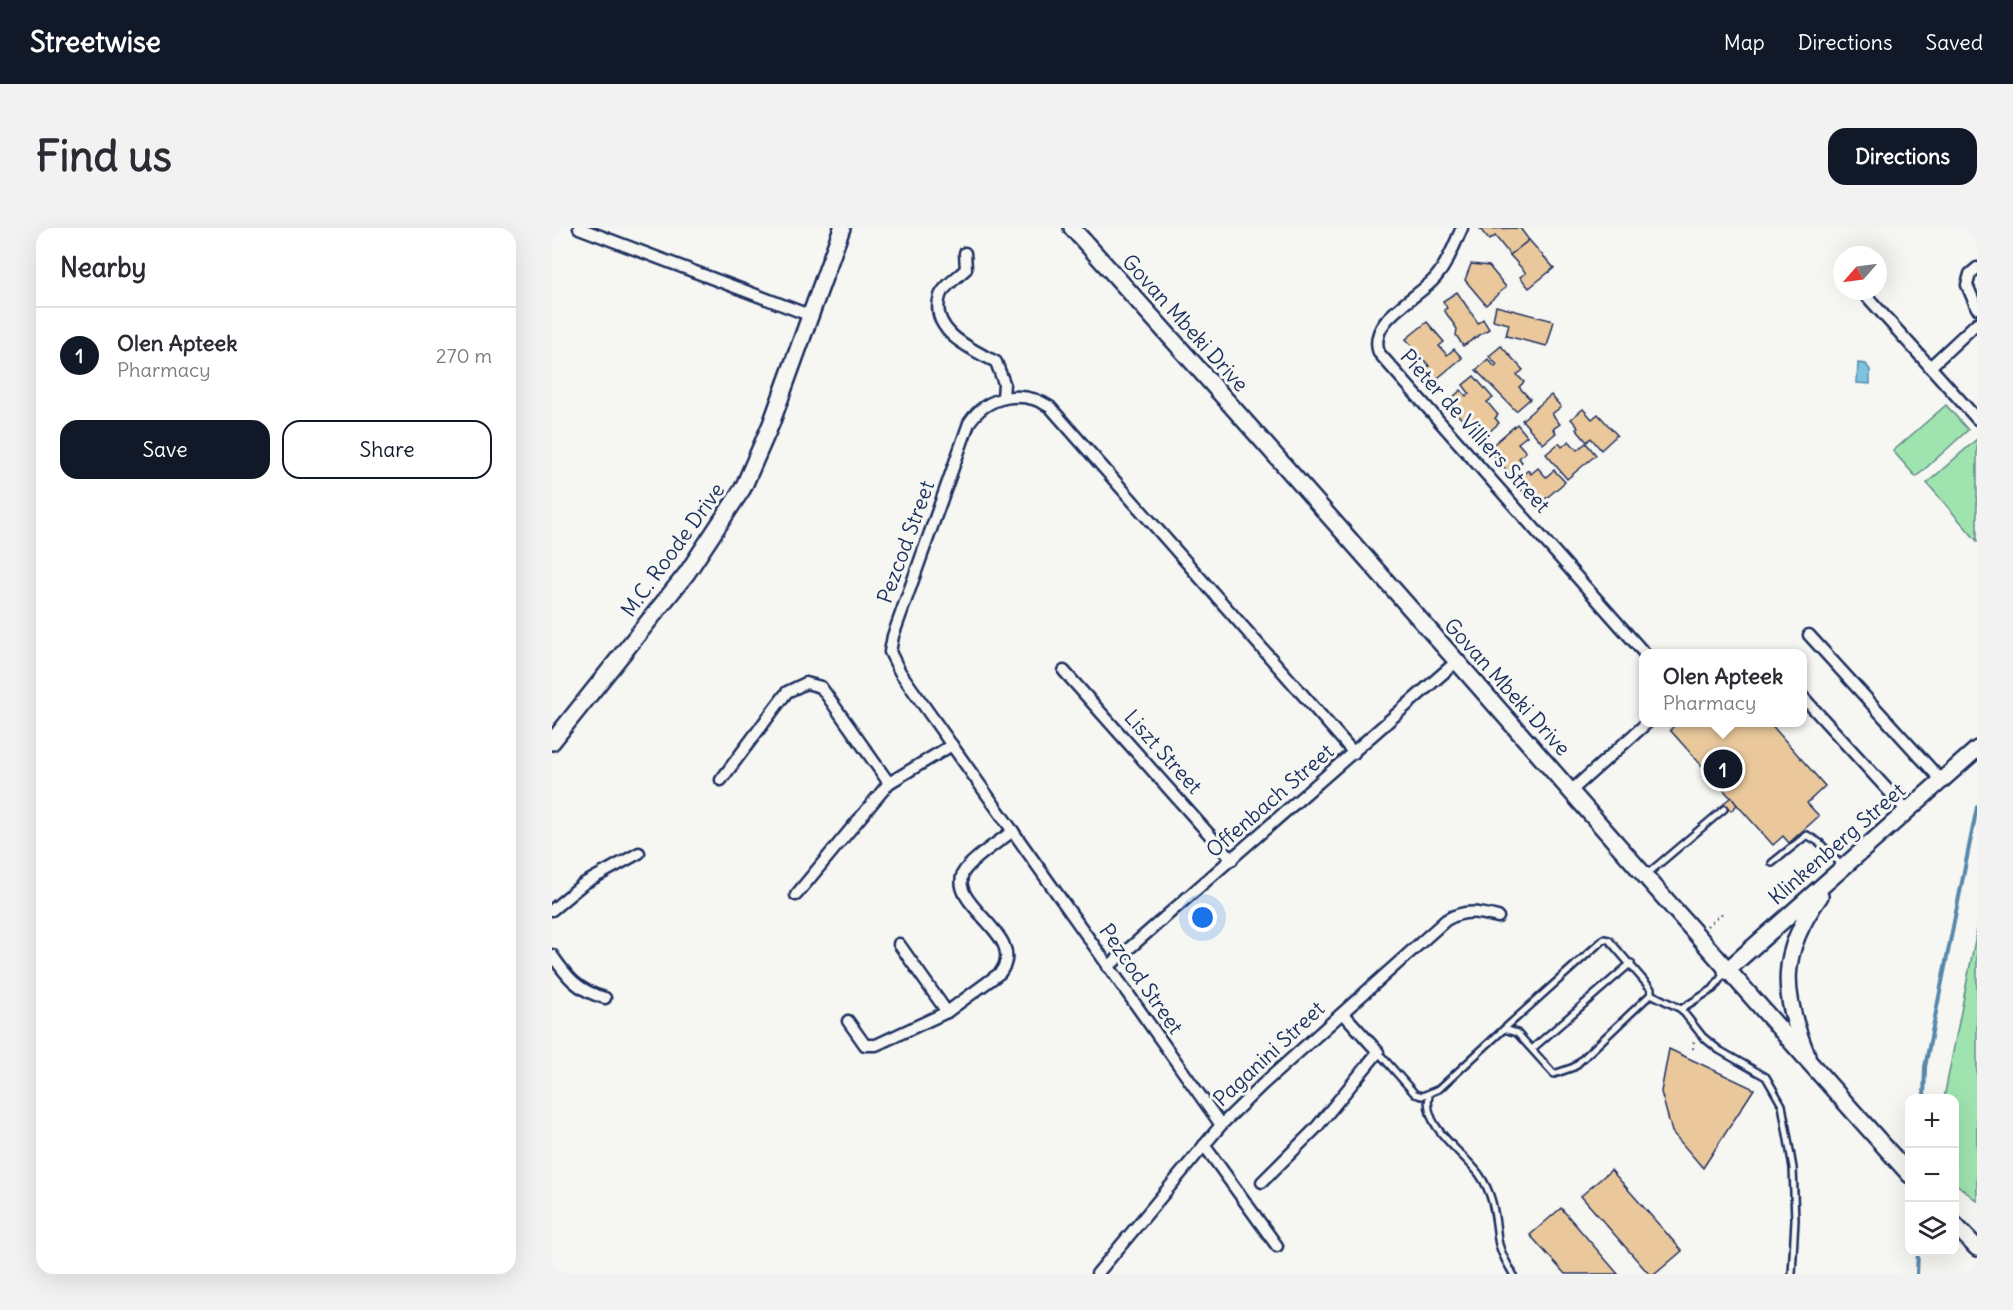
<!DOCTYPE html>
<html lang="en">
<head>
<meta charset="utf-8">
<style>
	body { margin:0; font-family:Delius,sans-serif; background:#f2f2f3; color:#2b2b33 }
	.controls { position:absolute; right:18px; bottom:18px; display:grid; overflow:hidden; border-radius:12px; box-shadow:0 6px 24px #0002 }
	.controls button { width:54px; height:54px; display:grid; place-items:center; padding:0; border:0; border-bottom:2px solid #e1e1e2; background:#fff; color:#2b2b33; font:30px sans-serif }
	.compass { position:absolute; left:1281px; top:18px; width:54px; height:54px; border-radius:50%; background:#fff; box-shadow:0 6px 24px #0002; rotate:242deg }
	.you { position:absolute; left:651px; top:690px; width:21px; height:21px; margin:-15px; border:4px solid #fff; border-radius:50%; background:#1a73e8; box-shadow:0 0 0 9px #1a73e833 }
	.badge { display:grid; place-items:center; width:39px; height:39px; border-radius:50%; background:#111827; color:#fff; font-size:20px; font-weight:700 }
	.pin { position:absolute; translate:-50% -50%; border:3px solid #fff; box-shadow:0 2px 6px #0006 }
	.popup { position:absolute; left:1087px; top:421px; width:168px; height:78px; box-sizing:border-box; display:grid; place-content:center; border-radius:12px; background:#fff; filter:drop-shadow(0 2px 4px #0005); font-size:20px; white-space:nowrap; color:#7c7c81 }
	.popup b { font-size:22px; color:#2b2b33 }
	.popup::after { content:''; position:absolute; left:50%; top:100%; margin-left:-12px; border:12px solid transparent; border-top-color:#fff }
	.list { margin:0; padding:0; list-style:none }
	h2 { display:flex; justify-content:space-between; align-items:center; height:78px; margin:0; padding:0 24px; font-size:26px }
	h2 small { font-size:20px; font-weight:400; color:#7c7c81 }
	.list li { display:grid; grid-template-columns:39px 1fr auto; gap:18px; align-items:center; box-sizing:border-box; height:96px; padding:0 24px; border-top:2px solid #e1e1e2 }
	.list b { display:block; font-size:22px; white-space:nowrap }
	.list p { margin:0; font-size:20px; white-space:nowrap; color:#7c7c81 }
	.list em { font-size:20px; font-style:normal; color:#7c7c81 }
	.actions { display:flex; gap:12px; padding:18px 24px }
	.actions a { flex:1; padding:14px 0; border:2px solid #111827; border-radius:18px; text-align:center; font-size:21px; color:#111827 }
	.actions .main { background:#111827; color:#fff }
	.icon { flex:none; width:33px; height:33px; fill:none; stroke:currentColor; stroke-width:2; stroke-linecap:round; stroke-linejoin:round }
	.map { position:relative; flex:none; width:1425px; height:1046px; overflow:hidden; border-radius:18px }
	header { display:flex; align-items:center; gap:36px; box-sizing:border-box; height:84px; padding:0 30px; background:#111827; color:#fff }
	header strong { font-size:28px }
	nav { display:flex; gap:33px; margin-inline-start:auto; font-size:21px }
	.intro { display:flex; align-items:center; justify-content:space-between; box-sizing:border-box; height:144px; padding:0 36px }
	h1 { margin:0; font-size:42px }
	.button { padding:15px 27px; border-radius:18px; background:#111827; color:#fff; font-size:21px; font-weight:700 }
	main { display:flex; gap:36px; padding:0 36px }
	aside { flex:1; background:#fff; border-radius:18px; box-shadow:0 6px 24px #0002 }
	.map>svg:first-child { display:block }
	.green { fill:#9fe3af; stroke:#5d8986; stroke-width:1.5 }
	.water { fill:#7ec3df; stroke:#5688ab; stroke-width:1.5 }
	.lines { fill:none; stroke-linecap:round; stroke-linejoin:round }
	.stream { stroke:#5688ab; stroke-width:4 }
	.building { fill:#eac89c; stroke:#1b2f5e; stroke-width:1.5 }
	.lane-casing { stroke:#1b2f5e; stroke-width:10 }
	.street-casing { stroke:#1b2f5e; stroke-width:15 }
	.secondary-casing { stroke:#1b2f5e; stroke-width:20 }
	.path { stroke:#1b2f5e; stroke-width:2; stroke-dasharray:1.5 4.5; stroke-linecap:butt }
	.lane { stroke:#f6f6f2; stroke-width:5 }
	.street { stroke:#f6f6f2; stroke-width:10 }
	.secondary { stroke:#f6f6f2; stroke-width:15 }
	.labels { text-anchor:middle; stroke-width:6; stroke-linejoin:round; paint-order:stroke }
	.street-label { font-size:21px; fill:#1b2f5e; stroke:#f6f6f2 }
</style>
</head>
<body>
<header>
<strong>Streetwise</strong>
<nav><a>Map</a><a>Directions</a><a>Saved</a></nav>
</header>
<div class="intro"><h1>Find us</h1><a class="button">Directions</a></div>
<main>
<aside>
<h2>Nearby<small></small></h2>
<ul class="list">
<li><span class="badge">1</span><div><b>Olen Apteek</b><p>Pharmacy</p></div><em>270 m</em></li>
</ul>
<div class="actions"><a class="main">Save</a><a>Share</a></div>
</aside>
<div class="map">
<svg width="1425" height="1046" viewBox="0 0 1425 1046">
	<rect width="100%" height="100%" fill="#f6f6f2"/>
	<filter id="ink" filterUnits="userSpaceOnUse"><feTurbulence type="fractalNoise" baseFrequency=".0167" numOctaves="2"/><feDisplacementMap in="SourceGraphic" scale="12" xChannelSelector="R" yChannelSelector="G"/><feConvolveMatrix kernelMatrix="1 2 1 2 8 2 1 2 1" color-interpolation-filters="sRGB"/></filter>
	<g filter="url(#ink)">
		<g class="green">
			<polygon points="1394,177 1416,202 1364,249 1341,223"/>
			<polygon points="1425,211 1425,313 1375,255"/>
			<polygon points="1425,702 1425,973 1403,955 1402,870 1392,870"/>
		</g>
		<polygon class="water" points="1306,135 1314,136 1318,142 1318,156 1305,155"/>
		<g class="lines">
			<g class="stream">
				<polyline points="1372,870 1373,839 1425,579"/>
				<polyline points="1365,1046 1366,1024"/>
			</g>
		</g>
		<g class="building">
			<polygon points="968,0 977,12 958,27 943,8 937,12 928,1"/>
			<polygon points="977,12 1002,40 977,60 968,49 974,45 958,27"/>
			<polygon points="919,36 937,38 954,59 934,77 913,52"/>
			<polygon points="905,64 926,95 931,91 937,101 911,118 904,107 905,101 892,82 895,80 891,73"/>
			<polygon points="944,78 1002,93 995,118 954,108 957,96 941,92"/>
			<polygon points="875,94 892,114 887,118 895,127 902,121 910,130 881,154 871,143 877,138 854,111"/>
			<polygon points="949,118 971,142 965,147 972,154 967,159 978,171 964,183 924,142 936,131 943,139 945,137 937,128"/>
			<polygon points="922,148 941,170 935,174 946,187 943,190 947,195 936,205 923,190 915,197 899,179 905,174 901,169 909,162 914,168 917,165 911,157"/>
			<polygon points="999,167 1009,179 1000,186 1008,196 1001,201 1004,205 991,216 970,192"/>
			<polygon points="1031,181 1040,191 1046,186 1065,207 1049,222 1039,210 1035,214 1024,201 1026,199 1019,191"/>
			<polygon points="965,196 975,208 966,215 974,224 967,230 970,234 957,245 936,221"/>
			<polygon points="1017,213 1025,222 1034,215 1044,227 1015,251 994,226 1007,215 1010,219"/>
			<polygon points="986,240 994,249 1002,242 1013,254 984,279 963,254 976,242 979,246"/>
			<polygon points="1126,494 1217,494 1273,558 1255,575 1267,588 1237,615 1231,608 1221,617 1118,502"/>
			<polygon points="1179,569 1185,577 1179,583 1172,575"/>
			<polygon points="1117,821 1202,861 1151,940 1120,904 1109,864"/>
			<polygon points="1059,942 1130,1023 1103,1046 1097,1046 1029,968"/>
			<polygon points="1009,980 1066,1046 1013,1046 978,1007"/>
		</g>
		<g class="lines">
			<g class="lane-casing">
				<g id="lane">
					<polyline points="1220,635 1255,607 1268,615 1289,637"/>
					<polyline points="1094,647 1172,581"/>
					<polyline points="1129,781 1151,809 1167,822 1214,849 1230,877 1241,940 1243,992 1240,1046"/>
					<polyline points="952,801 1052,711 1057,712 1099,761 1099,766"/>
					<polyline points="980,821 1079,735"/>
					<polyline points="826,824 863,866 870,868 887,861 952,801 965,805 1002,846 1022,839 1099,766 1129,781 1161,761 1173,744"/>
					<path d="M 877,867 C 870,899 911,924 927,946 C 942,967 943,988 946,1012 C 948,1025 955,1035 961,1046"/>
				</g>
			</g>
			<g class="street-casing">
				<g id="street">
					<polyline points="27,0 257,87"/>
					<path d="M 910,0 C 902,17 896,35 884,49 C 866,71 815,91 827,125 L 1093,426"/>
					<path d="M 413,25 L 414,41 C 407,48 391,59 388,68 C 377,103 419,121 444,134 L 452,155 L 451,170"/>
					<polyline points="1425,40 1418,46 1415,57 1425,80"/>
					<polyline points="1311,64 1425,191"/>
					<polyline points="1378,139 1425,95"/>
					<polyline points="1257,407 1389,552"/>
					<polyline points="512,443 680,632"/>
					<polyline points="1250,468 1355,583"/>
					<polyline points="169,552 235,464 254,455 269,459 337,555"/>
					<polyline points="1020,562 1096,494"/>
					<polyline points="244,667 337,555 400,517"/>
					<polyline points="0,682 31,656 87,625"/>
					<polyline points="347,716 395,784"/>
					<path d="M 0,727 C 15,749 26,763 53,770"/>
					<polyline points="556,739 904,434"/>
					<path d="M 296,793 L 313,817 L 324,817 L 395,784 L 448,745 C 477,708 397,679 411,645 C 418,632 448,613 461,603"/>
					<path d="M 669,897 L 348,444 L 338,424 L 341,408 L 417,195 C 435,167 471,161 498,179 L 802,525"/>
					<polyline points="652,917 725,1018"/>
					<polyline points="710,954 764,900 826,824 791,785"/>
					<path d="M 545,1046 L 669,897 L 711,856 L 894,692 C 913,681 926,684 946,689"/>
				</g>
			</g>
			<g class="secondary-casing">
				<g id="secondary">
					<path d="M 520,0 C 803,312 1076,633 1358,947"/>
					<polyline points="0,514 135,345 191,260 219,196 290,0"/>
					<polyline points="1174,743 1425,521"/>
					<path d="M 1255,827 C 1229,764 1227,725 1268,668"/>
					<polyline points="1402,996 1425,1020"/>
				</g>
			</g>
			<g class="path">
				<polyline points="1155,698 1173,683"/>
				<polyline points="1141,821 1142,812"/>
			</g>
			<use href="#lane" class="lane"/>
			<use href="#street" class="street"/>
			<use href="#secondary" class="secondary"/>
		</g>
	</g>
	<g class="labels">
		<g class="street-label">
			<text transform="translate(633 95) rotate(48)" y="7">Govan Mbeki Drive</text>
			<text transform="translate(923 203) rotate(48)" y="7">Pieter de Villiers Street</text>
			<text transform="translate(354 314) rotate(-70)" y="7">Pezcod Street</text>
			<text transform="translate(121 322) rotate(-54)" y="7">M.C. Roode Drive</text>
			<text transform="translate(955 459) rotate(48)" y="7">Govan Mbeki Drive</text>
			<text transform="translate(611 524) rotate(48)" y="7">Liszt Street</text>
			<text transform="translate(718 573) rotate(-41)" y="7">Offenbach Street</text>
			<text transform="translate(1285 616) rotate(-41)" y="7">Klinkenberg Street</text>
			<text transform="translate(589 751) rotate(55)" y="7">Pezcod Street</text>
			<text transform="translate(717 826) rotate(-43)" y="7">Paganini Street</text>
		</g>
	</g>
</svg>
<div class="controls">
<button>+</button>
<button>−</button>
<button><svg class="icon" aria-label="layers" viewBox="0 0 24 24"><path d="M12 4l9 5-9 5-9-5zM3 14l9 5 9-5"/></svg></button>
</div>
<svg class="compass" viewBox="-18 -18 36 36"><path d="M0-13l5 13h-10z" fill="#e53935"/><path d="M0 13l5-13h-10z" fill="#7c7c81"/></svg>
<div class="you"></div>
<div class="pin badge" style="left:1171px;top:541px">1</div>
<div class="popup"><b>Olen Apteek</b>Pharmacy</div>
</div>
</main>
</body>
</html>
